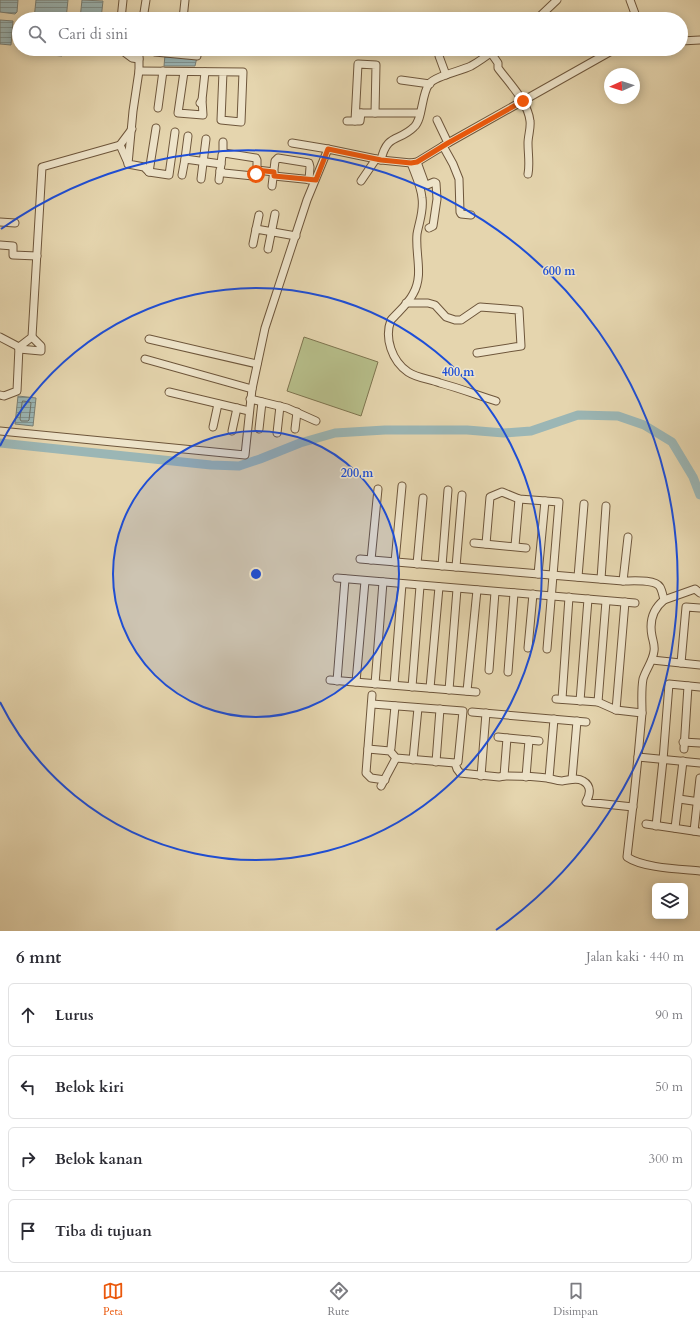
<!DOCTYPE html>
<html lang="id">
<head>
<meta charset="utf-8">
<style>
	body { margin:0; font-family:Cardo,serif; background:#f7f7f7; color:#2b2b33 }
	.controls { position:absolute; right:12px; bottom:12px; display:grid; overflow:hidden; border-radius:6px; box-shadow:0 2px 10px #0003 }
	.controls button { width:36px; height:36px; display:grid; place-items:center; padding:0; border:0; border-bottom:1px solid #e1e1e2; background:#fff; color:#2b2b33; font:20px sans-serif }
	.compass { position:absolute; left:604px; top:68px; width:36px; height:36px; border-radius:50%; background:#fff; box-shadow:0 2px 10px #0003; rotate:267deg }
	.stop { position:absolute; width:12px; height:12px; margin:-9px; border:3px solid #ea580c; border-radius:50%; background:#fff }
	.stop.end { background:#ea580c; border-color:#fff; box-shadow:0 1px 4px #0008 }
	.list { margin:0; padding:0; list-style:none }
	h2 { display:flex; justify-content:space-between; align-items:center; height:52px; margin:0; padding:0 16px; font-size:17px }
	h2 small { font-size:13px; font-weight:400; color:#7c7c81 }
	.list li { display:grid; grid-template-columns:26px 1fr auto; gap:12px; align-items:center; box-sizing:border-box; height:64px; margin:0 8px 8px; padding:0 8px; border:1px solid #e1e1e2; border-radius:6px }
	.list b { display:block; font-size:15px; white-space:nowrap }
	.list em { font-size:13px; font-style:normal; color:#7c7c81 }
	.icon { flex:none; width:22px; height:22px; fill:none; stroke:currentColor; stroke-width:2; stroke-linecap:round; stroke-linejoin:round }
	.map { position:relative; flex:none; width:700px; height:931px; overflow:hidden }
	.search { position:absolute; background:#fff; box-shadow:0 2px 10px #0003; left:12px; right:12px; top:12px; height:44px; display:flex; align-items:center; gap:10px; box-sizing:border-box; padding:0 14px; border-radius:22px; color:#7c7c81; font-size:15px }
	.sheet { height:340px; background:#fff }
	nav { display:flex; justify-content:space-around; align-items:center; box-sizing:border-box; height:56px; border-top:1px solid #e1e1e2; background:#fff; font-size:11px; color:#7c7c81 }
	nav a { display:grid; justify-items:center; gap:2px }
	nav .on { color:#ea580c }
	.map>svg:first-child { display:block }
	.grass { fill:#b6bd89; stroke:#7e744f }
	.water { fill:url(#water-rules); stroke:#797f75 }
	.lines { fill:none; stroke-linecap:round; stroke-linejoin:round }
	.shore { stroke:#707165; stroke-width:1 }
	.river { stroke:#9bb6b5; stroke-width:9 }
	.minor-casing { stroke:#6e563b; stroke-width:9 }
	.minor { stroke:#eee4ca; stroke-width:7 }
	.route { stroke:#ea580c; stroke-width:5 }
	.ring { fill:none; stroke:#1d4ed8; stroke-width:2 }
	.centre { fill:#1d4ed8; stroke:#eee4ca; stroke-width:2 }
	.ring-label { font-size:12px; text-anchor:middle; font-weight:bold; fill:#1d4ed8; stroke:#eee4ca; stroke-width:3; stroke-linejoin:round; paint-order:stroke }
</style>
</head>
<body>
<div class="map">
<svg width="700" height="931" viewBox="0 0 700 931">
	<defs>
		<pattern id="water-rules" width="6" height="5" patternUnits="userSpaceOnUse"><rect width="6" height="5" fill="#9bb6b5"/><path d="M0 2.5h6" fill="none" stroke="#809492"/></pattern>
	</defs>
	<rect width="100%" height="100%" fill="#e5d5ae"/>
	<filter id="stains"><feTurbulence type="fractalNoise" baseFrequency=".005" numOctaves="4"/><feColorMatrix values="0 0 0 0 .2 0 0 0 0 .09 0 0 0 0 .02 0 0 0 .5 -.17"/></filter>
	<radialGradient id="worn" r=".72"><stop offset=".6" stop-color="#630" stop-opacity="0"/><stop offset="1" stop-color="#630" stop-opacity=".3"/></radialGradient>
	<polygon class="grass" points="304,337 378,362 361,416 287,391"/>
	<g class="water">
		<polygon points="0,0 18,0 17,12 15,14 0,12"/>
		<polygon points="36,0 68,0 66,19 34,19"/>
		<polygon points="82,0 103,1 101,19 80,19"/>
		<polygon points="0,20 13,21 11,45 0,44"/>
		<polygon points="30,49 63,49 62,56 30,53"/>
		<polygon points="165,55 197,57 195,66 164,66"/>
		<polygon points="18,396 36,398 33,426 15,424"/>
	</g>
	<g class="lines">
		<polygon class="shore" points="23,401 30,402 31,403 29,420 28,421 21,421 20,419 22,403"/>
		<polyline class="river" points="0,443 211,465 239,466 260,459 300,443 335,433 385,430 467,430 504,433 531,431 578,415 618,416 644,425 672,442 693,477 700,495"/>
		<g class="minor-casing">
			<g id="minor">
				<polyline points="630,0 637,19"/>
				<polyline points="121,19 123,0"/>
				<polyline points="143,19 146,0"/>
				<polyline points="183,19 185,0"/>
				<polyline points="537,19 557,0"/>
				<polyline points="681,41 700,40"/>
				<polyline points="120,49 132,58 139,59"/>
				<polyline points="139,49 139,71 133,111 128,164 144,167 149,172 169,175 175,132"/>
				<polyline points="156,49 155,52 197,56 197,49"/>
				<polyline points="439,49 439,56 446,75"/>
				<path d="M 491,53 L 498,63 L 498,68 C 509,83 528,102 530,121 C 531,128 528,136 528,143 C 528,154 530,164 528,174"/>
				<polyline points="139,71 243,72 241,122 221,120 223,72"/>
				<polyline points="184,72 178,113 203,115 202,100"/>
				<polyline points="401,80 430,84"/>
				<polyline points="200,103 202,100 205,72"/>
				<polyline points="158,108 163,71"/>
				<polyline points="356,113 420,113"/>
				<polyline points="437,120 448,143"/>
				<polyline points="347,121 360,121 361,113"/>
				<polyline points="355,121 358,64 376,65 375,113"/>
				<polyline points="292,143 328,149"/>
				<polyline points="120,145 128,163"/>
				<polyline points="443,146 453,164 459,179 460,212 461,214 471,215"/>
				<polyline points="223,154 223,142"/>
				<polyline points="185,159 188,136"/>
				<polyline points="381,160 411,163 417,162 448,143 615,49"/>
				<polyline points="417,162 425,184 427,185 434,182 436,183 437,199 433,226 429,228"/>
				<path d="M 411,163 C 415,174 421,186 422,198 C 424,211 419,222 417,234 C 415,255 424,275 413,294 C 408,304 398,312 391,320 C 384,338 392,361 408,372 C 417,378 429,379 440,383 C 459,388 477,395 496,401"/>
				<polyline points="221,164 222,155 224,153 256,158 257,160 257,170"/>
				<polyline points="149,172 156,128"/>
				<polyline points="182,175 185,159 221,164 220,171 224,173 253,176 256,173 257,170 274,172"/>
				<polyline points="274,176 313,180"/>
				<polyline points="201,179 206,139"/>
				<polyline points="219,180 220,171"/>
				<polyline points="361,181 376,159"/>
				<polyline points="272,186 275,161 278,158 309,163 310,167 309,180"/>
				<polyline points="0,222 15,223"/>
				<polyline points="256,229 259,215"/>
				<polyline points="253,244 256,229 296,236"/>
				<polyline points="0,245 13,246 13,255 37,256"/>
				<polyline points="268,249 275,214"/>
				<polyline points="406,303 428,303 435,305 446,317 455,320 461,320 480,307 519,310 521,346 477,353"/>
				<polyline points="0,337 19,347"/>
				<polyline points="149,339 257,364"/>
				<polyline points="19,349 41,351 41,346 32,337"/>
				<polyline points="145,359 252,389"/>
				<polyline points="169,392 249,411"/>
				<polyline points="0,395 4,396 17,391 19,347 32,337 42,167 120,145 132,129"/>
				<polyline points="250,399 287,408 316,421"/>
				<polyline points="213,427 218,404"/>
				<polyline points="259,429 262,402"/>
				<polyline points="295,429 297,412"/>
				<path d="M 0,431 L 245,455 L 252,389 L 265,328 L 307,200 L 328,149 L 381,160 C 387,133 399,142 414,127 C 423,119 421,95 429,84 C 435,76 461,71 471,66 C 480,61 488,55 496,49"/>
				<polyline points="232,431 237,408"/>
				<polyline points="277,433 280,406"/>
				<polyline points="474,543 526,548"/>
				<polyline points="486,544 490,497 502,492 519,499 559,502 547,649"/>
				<polyline points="515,546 519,499"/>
				<path d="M 360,559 L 623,581 C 633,581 655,579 660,587 C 662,590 663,596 664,600 C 653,609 649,621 652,636 C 653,641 655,646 654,651 C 653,661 646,669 643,679 C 641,690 642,702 642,713"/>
				<polyline points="371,560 378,489"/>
				<polyline points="395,562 402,486"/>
				<polyline points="417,564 423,498"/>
				<polyline points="442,566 448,490"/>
				<polyline points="456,567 462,495"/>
				<polyline points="538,574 545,501"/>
				<polyline points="578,577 584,504"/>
				<polyline points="337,578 635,603"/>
				<polyline points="601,579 606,506"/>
				<polyline points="623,581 628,537"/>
				<polyline points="664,600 695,589 700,593"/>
				<polyline points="528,648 533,594"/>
				<polyline points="652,660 700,665"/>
				<polyline points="681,663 686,607 700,608"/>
				<polyline points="489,670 495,592"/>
				<polyline points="508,672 514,593"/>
				<polyline points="330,680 476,692"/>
				<polyline points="337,681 345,579"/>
				<polyline points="356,682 365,581"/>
				<polyline points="375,684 383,582"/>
				<polyline points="394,685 402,584"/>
				<polyline points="412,687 420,586"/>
				<polyline points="430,688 439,587"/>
				<polyline points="449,690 457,589"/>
				<polyline points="467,691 477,590"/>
				<polyline points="372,695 366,773 371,778 385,780"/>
				<polyline points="556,699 598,702 616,710 642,713 638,757 700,763"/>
				<polyline points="562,699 569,597"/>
				<polyline points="580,701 588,599"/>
				<polyline points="598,702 606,601"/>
				<path d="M 372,704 L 463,711 L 458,762 L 455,763 L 457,769 L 460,773 L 499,777 L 504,776 C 518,776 533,776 547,778 C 552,779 557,781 562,781 C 570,780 577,777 583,781 C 592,786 590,795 586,802 L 633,807"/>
				<polyline points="616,710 625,602"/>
				<polyline points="472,712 586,722"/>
				<polyline points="498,737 539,741"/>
				<polyline points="683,742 700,743"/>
				<polyline points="368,749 390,751 396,758 455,763"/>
				<polyline points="684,749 688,686"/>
				<polyline points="390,751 391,748 395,706"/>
				<path d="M 638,757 L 634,796 L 627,857 C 643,868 679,869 700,871"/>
				<polyline points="413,760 418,708"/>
				<polyline points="436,762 440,709"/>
				<polyline points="481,776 486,713"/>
				<polyline points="504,776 507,738"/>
				<polyline points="526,777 529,740"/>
				<polyline points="549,778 554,719"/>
				<polyline points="572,779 577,721"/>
				<polyline points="381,786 396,758"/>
				<polyline points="679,799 700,802"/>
				<polyline points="646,824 700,832"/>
				<polyline points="656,826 663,760 669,684 700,687"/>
				<polyline points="675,828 683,761"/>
				<polyline points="694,831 700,778"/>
			</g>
		</g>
		<use href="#minor" class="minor"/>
	</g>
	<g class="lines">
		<polyline class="route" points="256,174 256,170 274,172 274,176 316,180 328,149 381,160 411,163 417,162 448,143 523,101"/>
	</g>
	<circle cx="256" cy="574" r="143" fill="#1d4ed8" fill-opacity=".12"/>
	<g class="ring">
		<circle cx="256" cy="574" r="143"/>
		<path d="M0 446A286 286 0 1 1 0 702"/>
		<path d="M1 229A429 429 0 1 1 496 930"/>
	</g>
	<circle cx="256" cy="574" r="6" class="centre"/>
	<g class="ring-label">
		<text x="559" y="275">600 m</text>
		<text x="458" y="376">400 m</text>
		<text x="357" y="477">200 m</text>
	</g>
	<rect width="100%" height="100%" filter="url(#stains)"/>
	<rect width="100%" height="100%" fill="url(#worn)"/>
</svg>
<div class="controls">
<button><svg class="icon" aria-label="layers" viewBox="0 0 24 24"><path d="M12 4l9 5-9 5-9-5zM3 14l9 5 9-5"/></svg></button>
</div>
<svg class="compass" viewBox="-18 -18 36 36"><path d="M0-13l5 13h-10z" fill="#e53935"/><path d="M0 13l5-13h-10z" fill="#7c7c81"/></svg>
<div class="stop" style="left:256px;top:174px"></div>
<div class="stop end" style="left:523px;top:101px"></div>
<div class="search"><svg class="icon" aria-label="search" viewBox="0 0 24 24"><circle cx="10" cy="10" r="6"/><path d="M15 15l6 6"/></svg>Cari di sini</div>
</div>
<section class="sheet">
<h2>6 mnt<small>Jalan kaki · 440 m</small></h2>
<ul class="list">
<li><svg class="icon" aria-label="ahead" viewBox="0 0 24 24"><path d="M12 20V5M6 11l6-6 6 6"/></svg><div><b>Lurus</b></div><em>90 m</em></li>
<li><svg class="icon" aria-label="left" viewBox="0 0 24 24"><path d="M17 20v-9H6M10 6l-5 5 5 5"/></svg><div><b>Belok kiri</b></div><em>50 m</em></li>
<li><svg class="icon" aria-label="right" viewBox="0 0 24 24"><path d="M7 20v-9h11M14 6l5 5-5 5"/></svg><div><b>Belok kanan</b></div><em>300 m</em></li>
<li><svg class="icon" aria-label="arrive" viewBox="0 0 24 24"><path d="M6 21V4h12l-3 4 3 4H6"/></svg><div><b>Tiba di tujuan</b></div></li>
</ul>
</section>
<nav>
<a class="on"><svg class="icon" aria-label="map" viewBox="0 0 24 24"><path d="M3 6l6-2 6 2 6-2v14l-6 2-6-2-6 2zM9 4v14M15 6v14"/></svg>Peta</a>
<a><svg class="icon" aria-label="directions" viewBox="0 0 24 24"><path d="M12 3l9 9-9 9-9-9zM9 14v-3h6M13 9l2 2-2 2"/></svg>Rute</a>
<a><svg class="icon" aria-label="saved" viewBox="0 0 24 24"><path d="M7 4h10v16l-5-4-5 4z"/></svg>Disimpan</a>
</nav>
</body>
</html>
